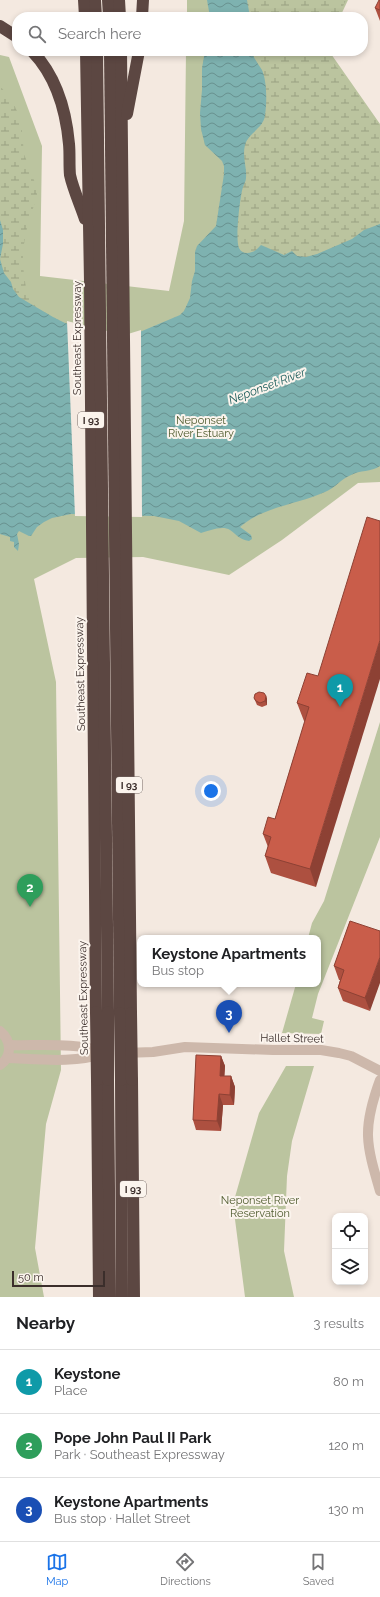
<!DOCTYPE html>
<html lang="en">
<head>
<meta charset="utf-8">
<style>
	body { margin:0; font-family:Raleway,sans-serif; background:#f2f2f2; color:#202124 }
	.controls { position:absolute; right:12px; bottom:12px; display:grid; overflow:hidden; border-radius:8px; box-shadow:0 2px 6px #0003 }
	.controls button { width:36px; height:36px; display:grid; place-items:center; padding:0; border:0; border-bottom:1px solid #e0e0e0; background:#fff; color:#202124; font:20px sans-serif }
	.scale { position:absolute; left:12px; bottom:10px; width:93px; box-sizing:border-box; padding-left:4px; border:2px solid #3b2e2b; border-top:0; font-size:11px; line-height:14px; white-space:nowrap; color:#3b2e2b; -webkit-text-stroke:3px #fbf4ed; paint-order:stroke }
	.you { position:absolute; left:211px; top:791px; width:14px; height:14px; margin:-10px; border:3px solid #fff; border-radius:50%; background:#1a73e8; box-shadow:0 0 0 6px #1a73e833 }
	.badge { display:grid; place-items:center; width:26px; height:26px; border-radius:50%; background:#1a73e8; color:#fff; font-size:13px; font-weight:700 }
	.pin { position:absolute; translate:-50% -33px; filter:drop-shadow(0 1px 2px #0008) }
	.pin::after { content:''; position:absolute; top:21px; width:14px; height:12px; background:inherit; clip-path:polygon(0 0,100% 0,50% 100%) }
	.popup { position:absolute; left:137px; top:935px; width:184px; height:52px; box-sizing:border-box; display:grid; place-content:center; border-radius:8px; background:#fff; filter:drop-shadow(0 1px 3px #0005); font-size:13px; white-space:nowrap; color:#757577 }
	.popup b { font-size:15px; color:#202124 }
	.popup::after { content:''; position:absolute; left:50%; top:100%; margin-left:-8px; border:8px solid transparent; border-top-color:#fff }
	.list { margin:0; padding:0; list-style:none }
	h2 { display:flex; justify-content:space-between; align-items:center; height:52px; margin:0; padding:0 16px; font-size:17px }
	h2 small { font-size:13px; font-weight:400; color:#757577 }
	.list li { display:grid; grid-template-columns:26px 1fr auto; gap:12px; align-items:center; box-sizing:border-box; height:64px; padding:0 16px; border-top:1px solid #e0e0e0 }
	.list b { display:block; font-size:15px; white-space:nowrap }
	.list p { margin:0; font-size:13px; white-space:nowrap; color:#757577 }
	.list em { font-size:13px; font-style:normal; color:#757577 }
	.icon { flex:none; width:22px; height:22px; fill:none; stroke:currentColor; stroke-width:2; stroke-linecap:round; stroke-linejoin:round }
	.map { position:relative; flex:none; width:380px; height:1297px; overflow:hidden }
	.search { position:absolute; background:#fff; box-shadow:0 2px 6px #0003; left:12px; right:12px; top:12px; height:44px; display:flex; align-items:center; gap:10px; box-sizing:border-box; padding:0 14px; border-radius:16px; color:#757577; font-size:15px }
	.sheet { height:244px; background:#fff }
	nav { display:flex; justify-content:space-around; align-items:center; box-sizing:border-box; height:56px; border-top:1px solid #e0e0e0; background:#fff; font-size:11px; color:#757577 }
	nav a { display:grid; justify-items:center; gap:2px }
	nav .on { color:#1a73e8 }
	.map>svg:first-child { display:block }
	.green { fill:#bbc49f }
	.wetland { fill:url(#wetland-marsh) }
	.water { fill:url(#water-waves) }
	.pier { fill:#f4e9e0 }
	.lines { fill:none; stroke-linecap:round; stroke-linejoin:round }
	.minor { stroke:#cdb8ab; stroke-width:10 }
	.motorway { stroke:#5c4742; stroke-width:12 }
	.motorway-bridge { stroke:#5c4742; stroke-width:12 }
	.wall { fill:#ad5040 }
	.shaded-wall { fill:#8d4134 }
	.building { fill:#c95d4a; stroke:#8d4134 }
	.labels { text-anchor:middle; stroke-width:4; stroke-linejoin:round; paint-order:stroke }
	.shield { fill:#fbf4ed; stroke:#756965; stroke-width:1 }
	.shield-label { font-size:10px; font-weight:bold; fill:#3b2e2b }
	.street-label { font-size:11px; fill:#3b2e2b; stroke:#fbf4ed }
	.park-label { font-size:11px; fill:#4e5a2d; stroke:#fbf4ed }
	.water-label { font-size:12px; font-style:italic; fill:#1e5e5d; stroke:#fbf4ed }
</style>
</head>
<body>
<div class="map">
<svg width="380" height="1297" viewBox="0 0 380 1297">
	<defs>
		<pattern id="wetland-marsh" width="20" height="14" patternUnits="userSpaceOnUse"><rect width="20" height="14" fill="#bbc49f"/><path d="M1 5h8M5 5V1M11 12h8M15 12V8" fill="none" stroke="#99a082"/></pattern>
		<pattern id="water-waves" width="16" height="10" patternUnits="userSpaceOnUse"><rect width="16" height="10" fill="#7eb2b0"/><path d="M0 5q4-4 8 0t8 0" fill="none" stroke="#68918f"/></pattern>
	</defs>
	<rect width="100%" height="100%" fill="#f4e9e0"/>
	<g class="green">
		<polygon points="187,0 348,0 340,17 187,17"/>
		<polygon points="186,51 329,51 380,124 380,482 358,483 282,540 229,575 143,557 76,558 34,579 56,682 61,1070 46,1124 35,1248 44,1297 0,1297 0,55 9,57 42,146 40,276 169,291 184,221"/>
		<polygon points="380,722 380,837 318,994 312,1018 324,1021 321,1034 282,1033 296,984 318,984 318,938 308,938 312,923 324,901"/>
		<polygon points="286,1066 314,1066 292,1141 287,1176 284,1251 294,1297 245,1297 233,1204 259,1113"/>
	</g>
	<g class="wetland">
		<polygon points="207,0 346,0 338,17 210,17"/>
		<polygon points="205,51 327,51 336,66 347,79 380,126 380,249 315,294 268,322 221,342 204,348 132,365 107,367 97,364 62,346 36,335 26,329 17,317 5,314 7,326 4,330 0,332 0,86 12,100 21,120 24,154 37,188 37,195 26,232 23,250 23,266 27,296 37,308 53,317 65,323 119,336 135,334 180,315 184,311 190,298 192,281 195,271 195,252 197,246 216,226 224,166 218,156 205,145 201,129 200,113 202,90 202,68"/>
	</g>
	<g class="water">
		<polygon points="207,0 247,0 250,17 210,17"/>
		<path d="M 205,51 L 252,51 C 253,58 258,63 262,70 C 267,81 267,103 265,115 C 264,128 248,133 245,145 C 242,157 247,167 246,178 C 246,181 244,184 243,187 C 240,196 235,240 239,248 C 241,253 247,254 252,252 C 256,251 258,248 261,245 L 284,255 L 292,251 L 297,256 L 306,257 L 317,254 L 352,239 L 364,230 L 380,224 L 380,466 C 371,472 360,470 351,475 C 341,479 335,488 325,492 C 299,504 262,507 240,527 L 251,535 L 252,539 L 249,541 C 239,539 237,535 230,530 C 222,525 209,531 201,533 L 179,521 L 154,516 L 71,514 L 52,518 L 44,522 L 37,527 L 31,536 L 29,536 L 19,531 L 17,534 L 19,544 L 18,551 L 14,547 L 14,542 L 10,541 L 10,537 L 0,534 L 0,220 L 3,230 L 3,244 L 0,259 L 4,273 L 11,282 L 13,289 L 19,297 L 53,317 L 65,323 L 111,334 L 135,334 L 180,315 L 184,311 L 190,298 L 192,281 L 195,271 L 195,252 L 197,246 L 216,226 L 224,174 L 224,166 L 222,161 L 205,145 L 201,129 L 200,113 L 202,90 L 202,68 Z"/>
	</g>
	<polygon class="pier" points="67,321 111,332 128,334 141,330 142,517 75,516"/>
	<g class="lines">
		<g class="minor">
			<path d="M 0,1031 C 11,1040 13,1056 0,1065"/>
			<path d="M 9,1045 C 34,1046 81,1042 102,1052"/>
			<polyline points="124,1053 153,1052 185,1047 273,1050 321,1050 339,1053 351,1056 380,1071"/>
			<path d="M 7,1058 C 37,1059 75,1064 104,1053"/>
			<path d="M 380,1080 C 362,1129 366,1143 380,1191"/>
		</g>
		<g class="motorway">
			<polyline points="84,0 85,17"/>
			<polyline points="95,0 96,17"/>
			<polyline points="108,0 109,17"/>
			<polyline points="119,0 120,17"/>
			<polyline points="142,17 143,0"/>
			<polyline points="0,26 17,37"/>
			<path d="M 32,51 C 56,76 66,110 69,144 C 70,154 69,165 70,175 C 73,189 80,204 85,219"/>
			<polyline points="86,51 90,282 96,1012"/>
			<polyline points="97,51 108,1012"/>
			<polyline points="110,51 120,1013"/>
			<polyline points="121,51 131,1013"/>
			<polyline points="127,114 139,51"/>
			<polyline points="97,1080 99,1297"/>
			<polyline points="108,1080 110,1297"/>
			<polyline points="121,1080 122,1297"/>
			<polyline points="132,1080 134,1297"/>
		</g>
		<g class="motorway-bridge">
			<polyline points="96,1012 97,1080"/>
			<polyline points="108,1012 108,1080"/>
			<polyline points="120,1013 121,1080"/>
			<polyline points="131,1013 132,1080"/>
		</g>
	</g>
	<g class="wall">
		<polygon points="380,0 380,21 375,8"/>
		<polygon points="318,676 316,887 271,873 265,856 268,847 263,834 275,819 305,721 304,721 297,703"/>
		<polygon points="266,696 267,699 267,705 262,707 257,705 254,698"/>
		<polygon points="350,921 370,1011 343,1001 338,988 340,980 339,980 334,966"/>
		<polygon points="221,1056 225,1066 224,1076 231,1076 235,1087 234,1105 223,1105 221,1131 196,1130 193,1120"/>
	</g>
	<g class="shaded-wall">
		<polygon points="380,640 380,679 316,887 310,869"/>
		<polygon points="266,696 267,699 267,705 265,701"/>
		<polygon points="380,957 380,983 370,1011 365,998"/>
		<polygon points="221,1056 225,1066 224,1086 220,1076"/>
		<polygon points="231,1076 235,1087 234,1105 230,1095"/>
		<polygon points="219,1094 223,1105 221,1131 217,1121"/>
	</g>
	<g class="building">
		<polygon points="379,0 380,0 380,10 375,8"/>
		<polygon points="367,517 380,521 380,640 310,869 265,856 271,837 263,834 268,817 275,819 309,707 297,703 307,673 318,676"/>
		<polygon points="259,692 264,693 266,696 265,701 260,703 256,701 254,698 255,694"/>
		<polygon points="350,921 380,931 380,957 365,998 338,988 344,970 334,966"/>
		<polygon points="196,1055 221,1056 220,1076 231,1076 230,1095 219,1094 217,1121 193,1120"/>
	</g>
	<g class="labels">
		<g class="shield">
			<rect x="78" y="412" width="26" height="16" rx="3"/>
			<rect x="116" y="777" width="26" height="16" rx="3"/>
			<rect x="120" y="1181" width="26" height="16" rx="3"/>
		</g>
		<g class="shield-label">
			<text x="91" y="424">I 93</text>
			<text x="129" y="789">I 93</text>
			<text x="133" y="1193">I 93</text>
		</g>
		<g class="street-label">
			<text transform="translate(77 338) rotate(-90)" y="4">Southeast Expressway</text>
			<text transform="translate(80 674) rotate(-91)" y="4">Southeast Expressway</text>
			<text transform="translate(83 998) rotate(-91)" y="4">Southeast Expressway</text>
			<text transform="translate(292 1038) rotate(1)" y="4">Hallet Street</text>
		</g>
		<g class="park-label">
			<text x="201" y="424">Neponset<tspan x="201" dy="13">River Estuary</tspan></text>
			<text x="260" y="1204">Neponset River<tspan x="260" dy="13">Reservation</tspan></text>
		</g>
		<g class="water-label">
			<text transform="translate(267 386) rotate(-21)" y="4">Neponset River</text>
		</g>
	</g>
</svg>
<div class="controls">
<button><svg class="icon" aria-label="locate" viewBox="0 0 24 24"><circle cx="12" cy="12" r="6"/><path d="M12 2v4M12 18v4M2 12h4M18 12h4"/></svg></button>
<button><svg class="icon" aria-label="layers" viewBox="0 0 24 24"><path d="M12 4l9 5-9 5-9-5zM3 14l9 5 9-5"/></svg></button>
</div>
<div class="scale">50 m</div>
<div class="you"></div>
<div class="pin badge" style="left:340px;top:707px;background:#0f9aa8">1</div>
<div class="pin badge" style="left:30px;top:907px;background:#2e9e5b">2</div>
<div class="pin badge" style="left:229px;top:1033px;background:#1a4fb4">3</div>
<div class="popup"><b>Keystone Apartments</b>Bus stop</div>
<div class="search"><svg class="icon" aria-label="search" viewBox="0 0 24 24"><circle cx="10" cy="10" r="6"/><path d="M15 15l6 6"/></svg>Search here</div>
</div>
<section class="sheet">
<h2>Nearby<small>3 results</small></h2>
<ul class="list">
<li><span class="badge" style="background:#0f9aa8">1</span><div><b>Keystone</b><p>Place</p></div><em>80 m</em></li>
<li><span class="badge" style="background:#2e9e5b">2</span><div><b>Pope John Paul II Park</b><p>Park · Southeast Expressway</p></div><em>120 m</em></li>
<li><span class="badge" style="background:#1a4fb4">3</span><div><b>Keystone Apartments</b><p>Bus stop · Hallet Street</p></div><em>130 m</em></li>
</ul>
</section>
<nav>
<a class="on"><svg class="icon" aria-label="map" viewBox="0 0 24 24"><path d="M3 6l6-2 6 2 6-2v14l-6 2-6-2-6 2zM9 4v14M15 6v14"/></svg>Map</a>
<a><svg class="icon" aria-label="directions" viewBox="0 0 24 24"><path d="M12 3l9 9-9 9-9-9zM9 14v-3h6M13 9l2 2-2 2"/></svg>Directions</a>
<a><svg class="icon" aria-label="saved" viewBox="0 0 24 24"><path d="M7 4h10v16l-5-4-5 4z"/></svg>Saved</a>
</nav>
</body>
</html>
